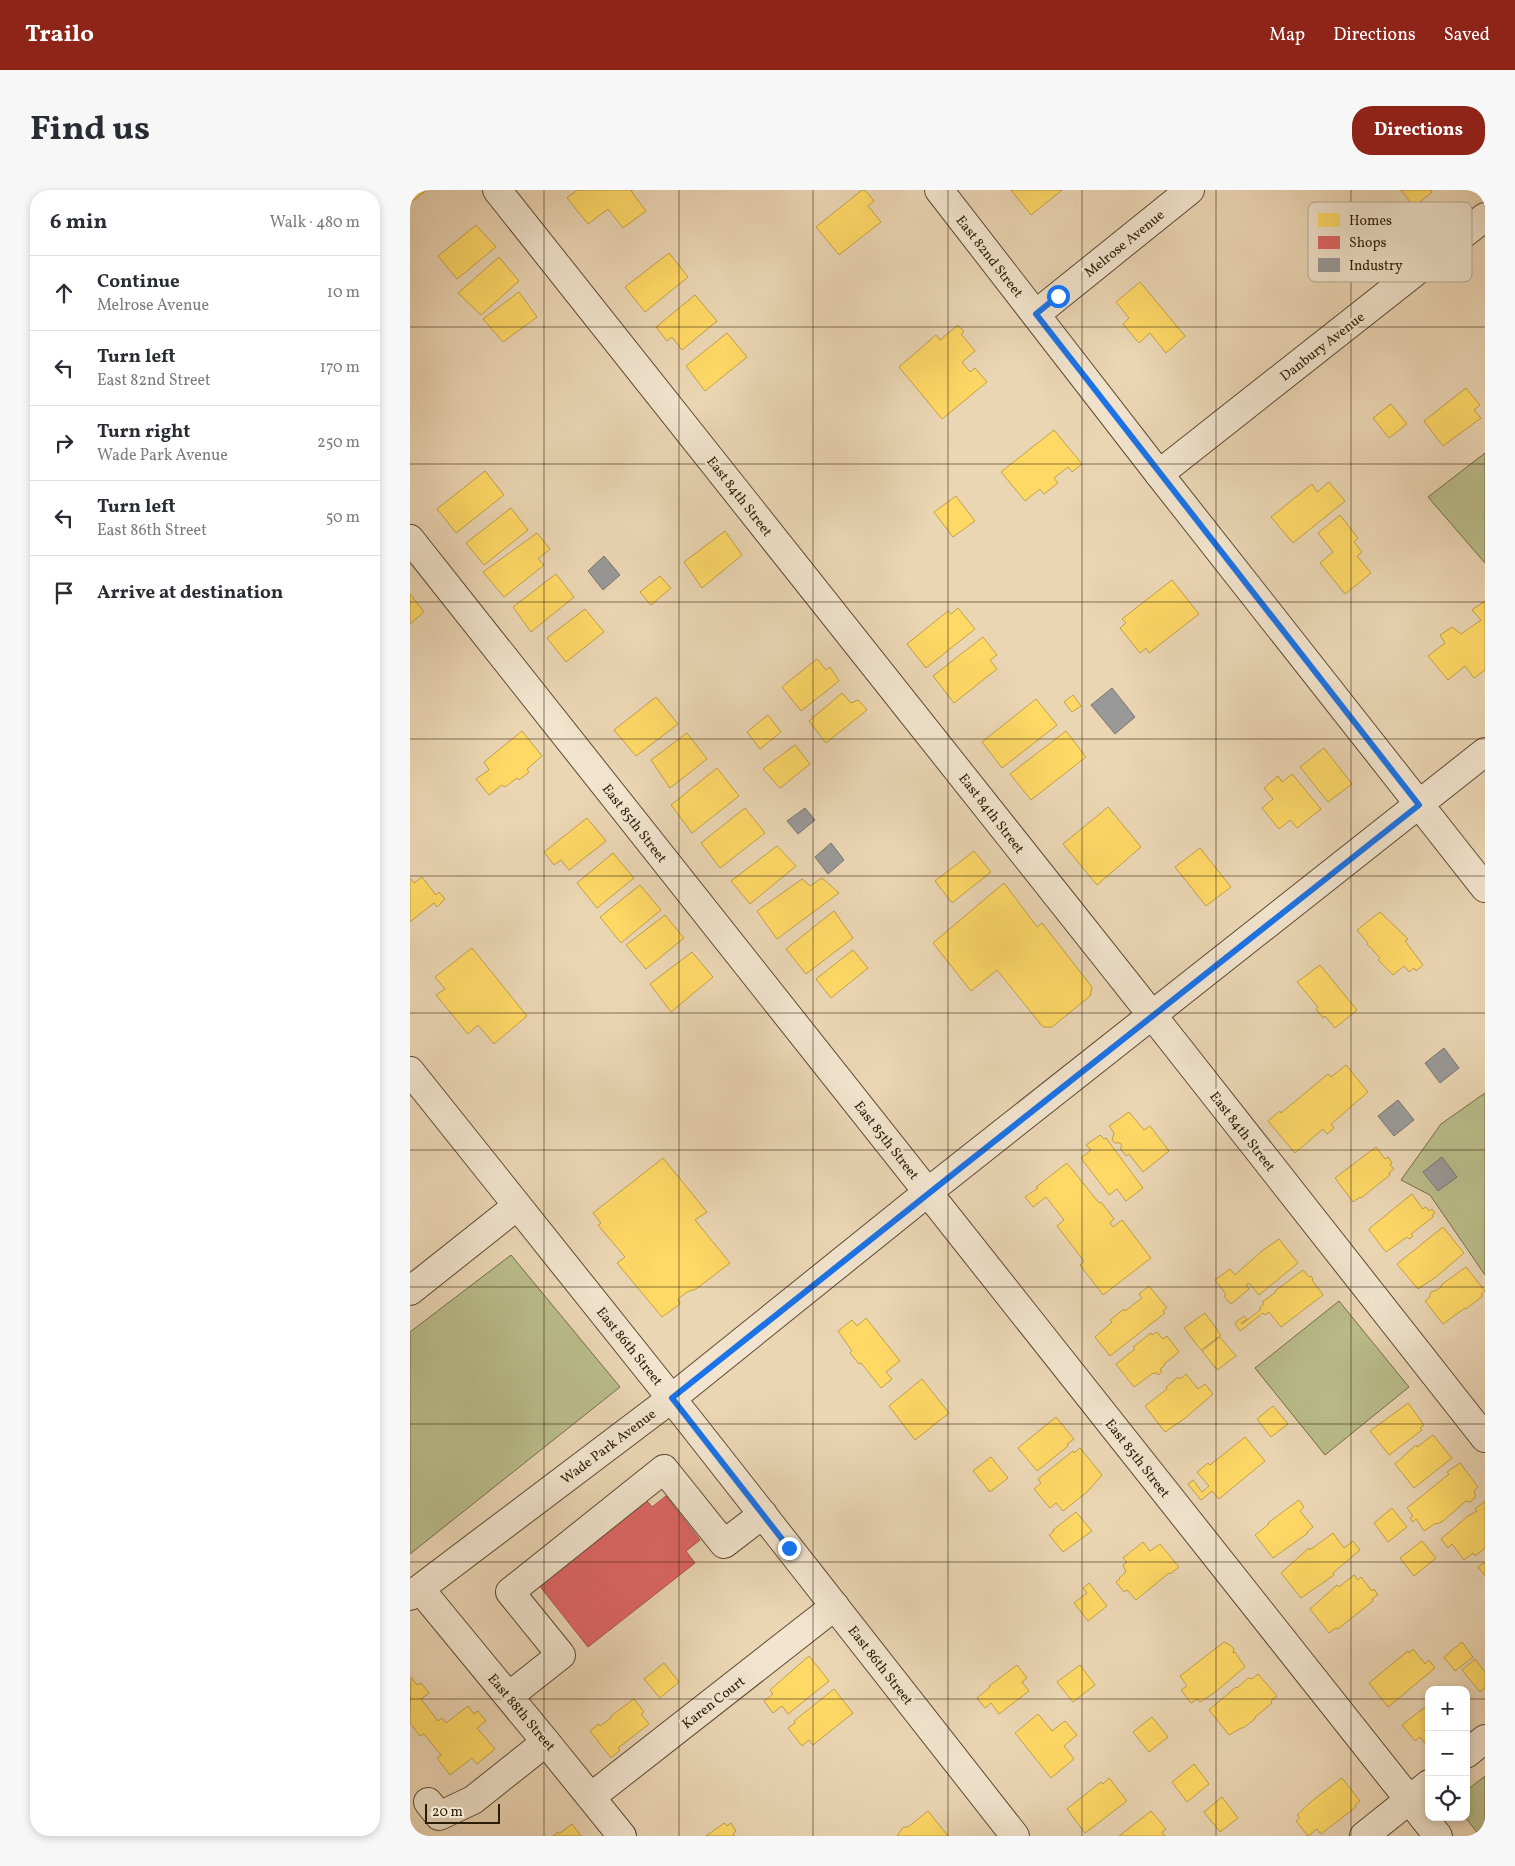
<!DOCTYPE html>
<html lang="en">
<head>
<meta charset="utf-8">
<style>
	body { margin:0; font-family:Vollkorn,serif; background:#f7f7f7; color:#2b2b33 }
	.controls { position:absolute; right:15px; bottom:15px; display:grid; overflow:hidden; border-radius:10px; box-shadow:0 2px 8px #0003 }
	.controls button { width:45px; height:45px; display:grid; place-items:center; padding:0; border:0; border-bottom:1px solid #e1e1e2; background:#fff; color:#2b2b33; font:25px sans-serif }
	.scale { position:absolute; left:15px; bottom:12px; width:75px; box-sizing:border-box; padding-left:5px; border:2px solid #2d1c06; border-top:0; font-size:14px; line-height:18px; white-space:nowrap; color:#2d1c06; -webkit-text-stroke:4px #f2e4ce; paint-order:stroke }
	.stop { position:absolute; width:15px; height:15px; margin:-11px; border:4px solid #1a73e8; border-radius:50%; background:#fff }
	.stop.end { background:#1a73e8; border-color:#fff; box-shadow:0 1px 5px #0008 }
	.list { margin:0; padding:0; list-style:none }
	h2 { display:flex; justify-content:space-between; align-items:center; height:65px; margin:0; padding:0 20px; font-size:21px }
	h2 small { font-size:16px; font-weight:400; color:#7c7c81 }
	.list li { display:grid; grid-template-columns:32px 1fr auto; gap:15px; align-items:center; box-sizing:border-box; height:75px; padding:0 20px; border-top:1px solid #e1e1e2 }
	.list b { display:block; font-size:19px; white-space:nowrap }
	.list p { margin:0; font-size:16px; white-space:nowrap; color:#7c7c81 }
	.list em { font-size:16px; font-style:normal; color:#7c7c81 }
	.icon { flex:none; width:28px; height:28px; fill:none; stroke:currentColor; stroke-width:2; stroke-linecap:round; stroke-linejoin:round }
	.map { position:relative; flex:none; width:1075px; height:1646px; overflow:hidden; border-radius:20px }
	header { display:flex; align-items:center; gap:30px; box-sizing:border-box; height:70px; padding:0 25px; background:#8f2418; color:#fff }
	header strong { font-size:24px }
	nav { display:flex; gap:28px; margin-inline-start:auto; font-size:18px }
	.intro { display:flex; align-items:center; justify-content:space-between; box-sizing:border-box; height:120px; padding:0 30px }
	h1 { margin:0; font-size:35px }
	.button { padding:12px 22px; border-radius:20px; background:#8f2418; color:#fff; font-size:18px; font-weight:700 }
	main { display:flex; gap:30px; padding:0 30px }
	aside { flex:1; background:#fff; border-radius:20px; box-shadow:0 2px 8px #0003 }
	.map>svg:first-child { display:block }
	.green { fill:#babd8b; stroke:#746c48 }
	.homes { fill:#ffd966; stroke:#c0a049 }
	.shops { fill:#e06666; stroke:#aa5049 }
	.industry { fill:#999; stroke:#79746d }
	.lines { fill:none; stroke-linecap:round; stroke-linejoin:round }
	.minor-casing { stroke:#5c4a32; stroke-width:30 }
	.minor { stroke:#f2e4ce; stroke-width:28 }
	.route { stroke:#1a73e8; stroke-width:6 }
	.grid { fill:none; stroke:#2d1c06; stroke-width:1; stroke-opacity:0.55 }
	.labels { text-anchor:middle; stroke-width:5; stroke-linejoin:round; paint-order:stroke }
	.street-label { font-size:14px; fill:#2d1c06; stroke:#f2e4ce }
	.key { fill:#f2e4ce; stroke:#b7a892; stroke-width:1 }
	.key-label { font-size:14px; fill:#2d1c06 }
</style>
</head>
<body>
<header>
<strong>Trailo</strong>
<nav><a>Map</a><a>Directions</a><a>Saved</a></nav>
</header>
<div class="intro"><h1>Find us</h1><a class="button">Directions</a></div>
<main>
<aside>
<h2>6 min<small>Walk · 480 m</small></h2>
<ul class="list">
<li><svg class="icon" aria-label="ahead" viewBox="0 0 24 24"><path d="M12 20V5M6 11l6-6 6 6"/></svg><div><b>Continue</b><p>Melrose Avenue</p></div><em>10 m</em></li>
<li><svg class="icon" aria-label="left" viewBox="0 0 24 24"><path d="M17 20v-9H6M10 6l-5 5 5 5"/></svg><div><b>Turn left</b><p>East 82nd Street</p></div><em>170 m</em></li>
<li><svg class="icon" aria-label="right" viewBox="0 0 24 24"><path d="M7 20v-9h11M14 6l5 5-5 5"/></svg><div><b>Turn right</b><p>Wade Park Avenue</p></div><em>250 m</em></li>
<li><svg class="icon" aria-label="left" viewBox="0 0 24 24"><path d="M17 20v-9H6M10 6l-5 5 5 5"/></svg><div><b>Turn left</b><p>East 86th Street</p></div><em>50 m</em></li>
<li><svg class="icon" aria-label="arrive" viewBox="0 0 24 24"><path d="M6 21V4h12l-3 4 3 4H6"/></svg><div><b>Arrive at destination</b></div></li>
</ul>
</aside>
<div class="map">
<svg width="1075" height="1646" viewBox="0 0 1075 1646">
	<rect width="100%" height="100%" fill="#ebd6b4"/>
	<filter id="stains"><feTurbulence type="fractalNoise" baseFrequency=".004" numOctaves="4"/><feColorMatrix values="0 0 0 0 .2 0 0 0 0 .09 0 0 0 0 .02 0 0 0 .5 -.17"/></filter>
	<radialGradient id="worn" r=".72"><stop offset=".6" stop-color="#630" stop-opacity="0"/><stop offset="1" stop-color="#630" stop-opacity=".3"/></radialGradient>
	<g class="green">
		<polygon points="1075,263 1075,373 1018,307"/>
		<polygon points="1075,903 1075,1085 1020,1005 991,990 1031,934"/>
		<polygon points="101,1065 210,1197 0,1364 0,1142"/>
		<polygon points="929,1111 999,1197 915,1265 845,1178"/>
		<polygon points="1075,1586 1075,1646 1070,1646 1055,1627 1056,1627 1056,1601"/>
	</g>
	<g class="homes">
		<polygon points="0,0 17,0 0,13"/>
		<polygon points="167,0 223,0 221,1 236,21 213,38 198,19 178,34 157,8"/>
		<polygon points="452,0 455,0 464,11 458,16 471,32 429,65 406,37"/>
		<polygon points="601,0 652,0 621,25"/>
		<polygon points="991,0 1021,0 1022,2 1004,17"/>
		<polygon points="66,35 86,57 47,89 28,66"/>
		<polygon points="259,63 278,87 235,122 215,97"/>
		<polygon points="89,67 109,91 71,125 48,103"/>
		<polygon points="730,92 775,146 756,163 740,143 729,153 713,134 719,128 706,112"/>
		<polygon points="109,102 127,127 93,152 73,129"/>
		<polygon points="285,105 307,131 272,160 262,147 257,151 246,137"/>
		<polygon points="548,135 554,142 551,144 565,161 552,172 560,182 565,178 577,192 532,229 489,177 526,145 530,150"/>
		<polygon points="317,143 337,167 295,201 276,176"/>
		<polygon points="1056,198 1070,215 1064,220 1071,228 1033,256 1014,231"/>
		<polygon points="981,214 997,234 979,248 963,228"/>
		<polygon points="644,240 672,274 662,282 658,277 644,288 648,293 634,304 630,299 615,311 591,282"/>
		<polygon points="75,281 94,305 46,343 27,319"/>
		<polygon points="919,292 935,311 883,353 861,327 902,294 907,302"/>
		<polygon points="546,306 565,331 543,347 524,322"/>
		<polygon points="101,318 118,340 74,375 56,353"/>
		<polygon points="930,325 948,348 944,352 952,362 947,366 961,383 935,404 910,373 923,362 908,343"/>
		<polygon points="315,341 332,365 292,398 274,372"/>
		<polygon points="127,343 140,359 128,369 134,375 94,407 73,382"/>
		<polygon points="146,384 164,407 121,442 103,417"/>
		<polygon points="250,386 261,398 241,415 230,402"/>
		<polygon points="762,390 789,424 739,463 736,458 730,463 710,438 716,433 712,429"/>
		<polygon points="0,404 14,422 0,434"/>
		<polygon points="1075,411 1075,480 1064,488 1055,476 1038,490 1018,466 1035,453 1030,445 1042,437 1051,444 1071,430 1062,420"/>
		<polygon points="548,418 565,439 516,478 497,454 538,421 541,424"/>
		<polygon points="175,419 194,442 156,472 137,448"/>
		<polygon points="573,447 587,465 580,470 587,479 544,513 523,486"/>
		<polygon points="407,469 416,480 420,477 429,491 391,521 372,497"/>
		<polygon points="432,503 441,513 448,510 457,520 416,553 399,531"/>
		<polygon points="663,505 671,516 662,522 654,512"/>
		<polygon points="246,507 268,534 226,566 204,540"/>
		<polygon points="626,509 647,535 592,578 572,552"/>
		<polygon points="358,525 371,542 350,559 337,542"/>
		<polygon points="112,541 132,566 117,579 119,582 109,590 107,588 95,597 92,595 79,605 66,589 79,580 74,572"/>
		<polygon points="656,541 676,567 621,610 600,584"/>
		<polygon points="277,543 297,569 260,598 241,570"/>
		<polygon points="385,555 400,574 370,598 353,579"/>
		<polygon points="914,558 942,594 918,612 890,577"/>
		<polygon points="307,578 329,606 282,643 261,615"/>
		<polygon points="882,584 911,619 887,638 880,630 869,639 852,618 863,609 854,598 868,586 872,592"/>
		<polygon points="698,617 731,657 687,695 653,654"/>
		<polygon points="335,618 355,643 310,678 291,653"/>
		<polygon points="177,628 196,651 159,680 151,670 144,675 134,662"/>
		<polygon points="367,656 386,676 340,714 321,691"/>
		<polygon points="790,658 821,697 796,716 765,677"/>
		<polygon points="564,661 581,682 542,713 525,691"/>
		<polygon points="203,663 224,688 187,718 167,693"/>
		<polygon points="12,687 26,705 29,702 35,709 27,717 24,713 0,732 0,688 4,693"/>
		<polygon points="412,688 429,703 367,749 347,721 392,689 400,696"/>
		<polygon points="594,693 627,737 632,733 682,797 680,806 642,837 633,837 587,780 561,801 523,753"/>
		<polygon points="230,695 251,720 211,753 190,727"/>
		<polygon points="424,721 443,748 396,784 376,759"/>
		<polygon points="970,722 998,749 995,751 1013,775 1006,781 1004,778 999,782 994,776 983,785 968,770 970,768 957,754 958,753 947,740"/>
		<polygon points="255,725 274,748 236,779 216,755"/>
		<polygon points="62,758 117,826 84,854 68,835 58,844 26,805 35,799 25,787"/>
		<polygon points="443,760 458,778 421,808 406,789"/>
		<polygon points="282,762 303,787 261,822 240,794"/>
		<polygon points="910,775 947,820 925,838 915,826 913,828 906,819 908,817 887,792"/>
		<polygon points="936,875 958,902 921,934 924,938 917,944 913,939 885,963 858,931 870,921 871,923 918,884 921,887"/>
		<polygon points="719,922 734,940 740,936 759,961 733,982 719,964 716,966 710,958 712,956 710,953 705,953 702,950 704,943 699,936"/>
		<polygon points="690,945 694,949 696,948 733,998 716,1011 707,999 699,1005 671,968 681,960 676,955"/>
		<polygon points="966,957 975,969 978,967 982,973 980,975 984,979 979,983 980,985 951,1008 950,1007 943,1012 925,988"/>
		<polygon points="253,968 297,1022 285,1030 320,1073 286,1099 277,1102 268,1109 270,1114 252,1127 207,1073 215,1067 188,1035 191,1033 183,1023"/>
		<polygon points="657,973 689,1013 691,1012 704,1029 700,1033 703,1037 712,1030 741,1068 693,1105 670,1075 674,1071 647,1036 654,1030 636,1007 623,1017 615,1007 628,998 626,997"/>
		<polygon points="1002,1004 1013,1019 1016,1017 1019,1021 1022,1019 1025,1023 1022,1025 1023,1027 1001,1044 1003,1046 999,1049 997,1047 976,1062 959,1040 960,1038"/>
		<polygon points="1033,1037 1054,1063 1026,1087 1008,1099 987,1074"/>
		<polygon points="869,1049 888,1073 849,1105 839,1093 836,1095 839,1099 821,1114 814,1106 816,1104 805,1090 820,1079 825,1085 852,1061"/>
		<polygon points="1056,1077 1075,1101 1071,1104 1073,1106 1056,1119 1055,1118 1033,1134 1015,1111 1019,1108 1021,1102 1027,1100 1032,1096 1031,1095"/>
		<polygon points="893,1080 899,1087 901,1086 903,1089 902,1090 913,1105 871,1137 859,1122 855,1125 853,1123 830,1141 825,1133 834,1126 837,1129 831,1133 832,1134 850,1120 850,1117 854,1114 852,1112 866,1102 865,1101"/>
		<polygon points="739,1096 757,1118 753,1121 755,1123 700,1166 685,1147 702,1132 700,1130 714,1119 715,1121 732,1108 729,1104"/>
		<polygon points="795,1123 811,1145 791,1160 774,1138"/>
		<polygon points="456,1128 490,1171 476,1182 482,1189 471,1198 451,1173 449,1174 440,1163 442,1161 428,1141 442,1130 447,1136"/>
		<polygon points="747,1142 753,1149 757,1146 769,1162 754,1174 755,1175 750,1179 752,1182 748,1185 746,1182 744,1184 743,1183 724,1197 706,1174 725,1159 723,1157 741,1143 742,1145"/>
		<polygon points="810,1147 826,1166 807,1180 792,1161"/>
		<polygon points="776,1184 788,1199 795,1194 803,1204 774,1229 755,1242 735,1216 757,1199 756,1197 768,1187 770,1189"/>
		<polygon points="512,1189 539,1223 505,1250 479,1216"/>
		<polygon points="998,1213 1014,1235 1010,1238 1012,1240 979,1265 960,1241"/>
		<polygon points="863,1216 878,1234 861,1247 847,1229"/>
		<polygon points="646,1227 664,1249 657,1254 658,1256 627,1281 608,1258"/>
		<polygon points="1023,1245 1042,1268 1004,1298 985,1274 1006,1255 1007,1257"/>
		<polygon points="835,1247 855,1271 809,1309 802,1301 791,1310 778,1294 783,1290 792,1302 799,1296 787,1282 798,1273 800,1275"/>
		<polygon points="670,1258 692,1285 677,1302 653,1321 646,1313 640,1318 624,1299 631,1293 628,1289 663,1261 664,1263"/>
		<polygon points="581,1267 598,1288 580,1302 563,1281"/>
		<polygon points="1050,1273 1068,1297 1064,1301 1065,1303 1065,1308 1060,1312 1056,1311 1033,1331 1027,1334 1026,1333 1014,1341 1006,1329 1003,1332 1000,1328 1003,1326 997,1318 1039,1284 1037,1282"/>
		<polygon points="889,1310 894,1317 890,1321 903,1337 897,1342 898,1343 863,1368 845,1345 859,1334 858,1333"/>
		<polygon points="1075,1311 1075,1358 1065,1366 1063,1363 1054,1370 1042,1354 1038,1358 1031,1349 1058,1326 1067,1321 1065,1319"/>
		<polygon points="982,1318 997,1337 978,1352 964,1333"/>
		<polygon points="666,1322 682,1341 653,1362 639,1345 644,1341 643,1340"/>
		<polygon points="923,1343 934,1358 943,1351 950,1360 923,1383 924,1385 891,1408 871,1383 899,1358 900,1360"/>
		<polygon points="1012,1351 1026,1368 1004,1386 990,1368"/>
		<polygon points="733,1352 740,1361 750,1354 769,1377 760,1384 759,1383 726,1410 717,1400 714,1402 706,1392 710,1389 709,1388 716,1382 713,1375 717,1372 713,1368"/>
		<polygon points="1075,1372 1075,1386 1068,1377"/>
		<polygon points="944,1385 948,1390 951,1387 962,1401 964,1399 968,1405 962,1409 963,1411 928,1439 926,1438 919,1443 900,1419 927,1395 929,1397"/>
		<polygon points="679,1393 697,1416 678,1431 664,1413 677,1403 673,1398"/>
		<polygon points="814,1452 820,1455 824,1459 823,1463 825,1462 835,1477 804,1503 790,1512 787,1509 781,1513 771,1500 777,1496 770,1486"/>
		<polygon points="1052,1452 1063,1467 1045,1481 1034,1467"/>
		<polygon points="1003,1459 1015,1474 1019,1470 1025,1478 978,1517 959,1493 998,1461 999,1463"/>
		<polygon points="399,1466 419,1491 378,1524 372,1516 363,1523 354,1511 363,1504 360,1500"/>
		<polygon points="1065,1469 1075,1482 1075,1498 1070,1502 1052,1480"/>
		<polygon points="254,1473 269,1492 250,1508 234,1489"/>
		<polygon points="607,1475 617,1488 612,1492 619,1501 589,1524 581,1513 575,1518 567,1508 580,1497 579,1496"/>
		<polygon points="670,1475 685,1495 663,1512 647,1492"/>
		<polygon points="848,1484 867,1506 861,1511 862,1513 845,1527 845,1529 833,1538 831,1538 819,1545 799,1520 826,1497 827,1498 838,1488 842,1489"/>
		<polygon points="1,1487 7,1495 11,1493 19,1503 11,1509 28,1531 32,1528 36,1533 58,1516 64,1524 68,1521 76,1531 67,1538 85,1559 67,1574 62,1568 40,1585 27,1568 31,1565 14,1544 10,1546 0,1533"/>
		<polygon points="424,1499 443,1523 403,1555 399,1550 392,1556 378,1538 385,1533 384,1531"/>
		<polygon points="224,1509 234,1522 231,1524 239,1534 208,1558 210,1560 201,1568 180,1541 189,1534 190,1536 201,1528 201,1526"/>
		<polygon points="1019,1514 1019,1556 1018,1557 1010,1547 1005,1551 992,1535"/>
		<polygon points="628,1524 642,1541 655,1531 667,1545 654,1556 664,1569 641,1588 605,1543"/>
		<polygon points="742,1527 758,1547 739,1562 723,1542"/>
		<polygon points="784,1574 799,1594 777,1612 762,1592"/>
		<polygon points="699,1588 717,1611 675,1643 657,1619 691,1592 693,1594"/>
		<polygon points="932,1588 950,1611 945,1615 946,1617 911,1644 907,1639 898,1646 886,1631 890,1628 887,1625 903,1610"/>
		<polygon points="812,1607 828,1628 810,1642 794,1622"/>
		<polygon points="518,1621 538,1646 487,1646 491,1640 494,1637 498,1637"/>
		<polygon points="741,1621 756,1639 752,1642 755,1646 709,1646"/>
		<polygon points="314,1633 317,1636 321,1633 326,1641 323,1644 325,1646 296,1646"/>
		<polygon points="162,1634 171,1646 143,1646 148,1642 149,1644"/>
	</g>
	<polygon class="shops" points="233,1306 242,1317 256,1306 290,1350 276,1361 285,1373 178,1457 125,1390"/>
	<g class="industry">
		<polygon points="194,366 210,385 193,400 178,381"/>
		<polygon points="702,498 725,527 705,544 681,515"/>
		<polygon points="395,618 405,630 388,644 377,631"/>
		<polygon points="421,653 434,670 418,684 405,667"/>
		<polygon points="1034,858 1049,878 1030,893 1015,873"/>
		<polygon points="988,910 1004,930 984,946 968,926"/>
		<polygon points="1032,967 1047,987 1028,1001 1013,982"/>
	</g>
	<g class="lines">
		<g class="minor-casing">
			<g id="minor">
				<polyline points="87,0 765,854 1075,1248"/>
				<polyline points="529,0 749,284 1075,698"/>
				<polyline points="626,124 780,0"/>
				<polyline points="749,284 1075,27"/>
				<polyline points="0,349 1028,1646"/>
				<polyline points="0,881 281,1233 605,1646"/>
				<polyline points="0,1101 107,1016"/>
				<polyline points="10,1399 136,1552 212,1646"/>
				<polyline points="0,1406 262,1208 518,1002 1075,562"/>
				<polyline points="99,1506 151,1465 100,1402 254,1279 314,1354 353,1324"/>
				<polyline points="1056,1564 1075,1549"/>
				<polyline points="181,1607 425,1416"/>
				<polyline points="18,1612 29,1626 63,1610 136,1552"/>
				<polyline points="954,1646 1019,1594"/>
			</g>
		</g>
		<use href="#minor" class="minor"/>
	</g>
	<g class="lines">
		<path class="route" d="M 379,1358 L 262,1208 C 510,1009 760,813 1009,615 L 626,124 L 648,106"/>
	</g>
	<path class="grid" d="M 134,0 L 134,1646M 269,0 L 269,1646M 403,0 L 403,1646M 538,0 L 538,1646M 672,0 L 672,1646M 806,0 L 806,1646M 941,0 L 941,1646M 0,137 L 1075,137M 0,274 L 1075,274M 0,412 L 1075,412M 0,549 L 1075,549M 0,686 L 1075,686M 0,823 L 1075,823M 0,960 L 1075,960M 0,1097 L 1075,1097M 0,1234 L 1075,1234M 0,1372 L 1075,1372M 0,1509 L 1019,1509M 1056,1509 L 1075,1509"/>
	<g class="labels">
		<g class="street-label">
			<text transform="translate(714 53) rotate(-39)" y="5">Melrose Avenue</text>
			<text transform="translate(580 66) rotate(52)" y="5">East 82nd Street</text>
			<text transform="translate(912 156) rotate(-38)" y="5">Danbury Avenue</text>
			<text transform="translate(330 306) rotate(52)" y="5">East 84th Street</text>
			<text transform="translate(582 623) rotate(52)" y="5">East 84th Street</text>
			<text transform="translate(225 633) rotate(52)" y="5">East 85th Street</text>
			<text transform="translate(833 941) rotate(52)" y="5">East 84th Street</text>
			<text transform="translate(477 950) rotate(52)" y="5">East 85th Street</text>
			<text transform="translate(220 1156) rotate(51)" y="5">East 86th Street</text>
			<text transform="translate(198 1256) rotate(-37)" y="5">Wade Park Avenue</text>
			<text transform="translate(728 1268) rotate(52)" y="5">East 85th Street</text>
			<text transform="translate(471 1475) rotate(52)" y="5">East 86th Street</text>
			<text transform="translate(303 1512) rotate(-38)" y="5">Karen Court</text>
			<text transform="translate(112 1522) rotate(50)" y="5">East 88th Street</text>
		</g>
	</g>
	<rect x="898" y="12" width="164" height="80" rx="8" class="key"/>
	<rect x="908" y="23" width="22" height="14" fill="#ffd966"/>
	<rect x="908" y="46" width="22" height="13" fill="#e06666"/>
	<rect x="908" y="68" width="22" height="14" fill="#999"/>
	<g class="key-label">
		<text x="939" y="35">Homes</text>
		<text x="939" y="57">Shops</text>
		<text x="939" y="80">Industry</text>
	</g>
	<rect width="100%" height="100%" filter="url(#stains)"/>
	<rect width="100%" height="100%" fill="url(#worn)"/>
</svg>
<div class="controls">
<button>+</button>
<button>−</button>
<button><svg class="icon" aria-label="locate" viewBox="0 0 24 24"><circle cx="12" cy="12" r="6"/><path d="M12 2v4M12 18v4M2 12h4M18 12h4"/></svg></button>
</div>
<div class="scale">20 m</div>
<div class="stop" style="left:648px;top:106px"></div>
<div class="stop end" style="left:379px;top:1358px"></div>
</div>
</main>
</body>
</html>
